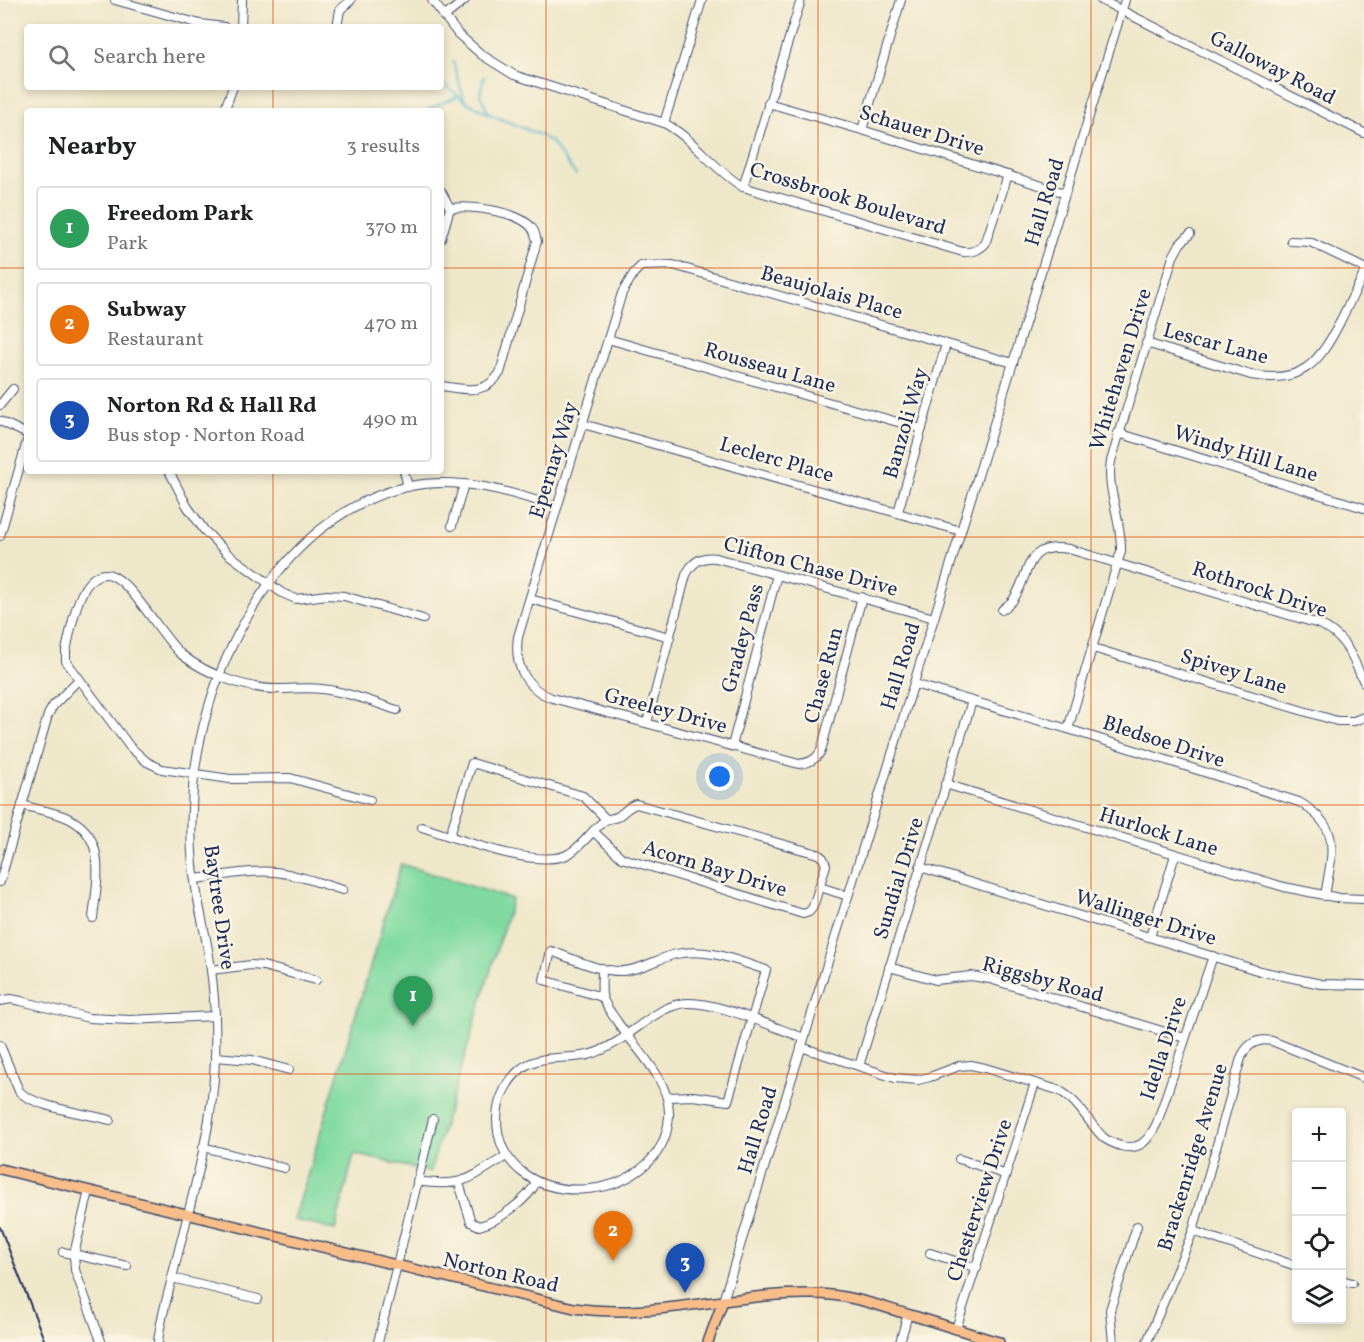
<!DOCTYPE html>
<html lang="en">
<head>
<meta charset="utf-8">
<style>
	body { margin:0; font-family:Vollkorn,serif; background:#f6f6f6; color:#202124 }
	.controls { position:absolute; right:18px; bottom:18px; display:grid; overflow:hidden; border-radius:6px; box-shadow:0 3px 9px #0003 }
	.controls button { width:54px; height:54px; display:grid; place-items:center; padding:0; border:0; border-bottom:2px solid #e0e0e0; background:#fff; color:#202124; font:30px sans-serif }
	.you { position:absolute; left:720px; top:777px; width:21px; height:21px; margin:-15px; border:4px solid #fff; border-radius:50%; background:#1a73e8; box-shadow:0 0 0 9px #1a73e833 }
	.badge { display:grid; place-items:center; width:39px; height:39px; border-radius:50%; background:#d1495b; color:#fff; font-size:20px; font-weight:700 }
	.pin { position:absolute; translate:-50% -50px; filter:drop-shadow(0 2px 3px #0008) }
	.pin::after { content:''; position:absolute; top:32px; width:21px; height:18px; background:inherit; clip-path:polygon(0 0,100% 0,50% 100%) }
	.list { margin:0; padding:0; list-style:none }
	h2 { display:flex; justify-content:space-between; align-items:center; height:78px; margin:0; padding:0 24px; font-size:26px }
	h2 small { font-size:20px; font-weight:400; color:#757577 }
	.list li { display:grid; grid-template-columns:39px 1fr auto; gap:18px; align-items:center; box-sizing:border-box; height:84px; margin:0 12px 12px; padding:0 12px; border:2px solid #e0e0e0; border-radius:6px }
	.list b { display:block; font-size:22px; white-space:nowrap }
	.list p { margin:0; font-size:20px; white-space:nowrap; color:#757577 }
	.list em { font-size:20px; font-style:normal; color:#757577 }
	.icon { flex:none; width:33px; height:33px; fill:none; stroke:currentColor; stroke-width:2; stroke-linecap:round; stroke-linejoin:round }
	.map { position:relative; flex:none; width:1364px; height:1342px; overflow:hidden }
	.search { position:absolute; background:#fff; box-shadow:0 3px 9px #0003; left:24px; top:24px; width:420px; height:66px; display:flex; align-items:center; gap:15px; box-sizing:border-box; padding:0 21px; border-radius:6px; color:#757577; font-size:22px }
	.panel { position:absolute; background:#fff; box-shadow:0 3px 9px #0003; left:24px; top:108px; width:420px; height:366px; border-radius:6px }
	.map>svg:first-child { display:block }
	.green { fill:#80daa0; stroke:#4e847f; stroke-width:1.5 }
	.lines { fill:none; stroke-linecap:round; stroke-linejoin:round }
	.stream { stroke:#53b8d1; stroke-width:2 }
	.minor-casing { stroke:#3b4b6e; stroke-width:10 }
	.major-casing { stroke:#3b4b6e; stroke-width:12 }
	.minor { stroke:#fff; stroke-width:8 }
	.major { stroke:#f8bd89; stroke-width:9 }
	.rail { stroke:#1b2f5e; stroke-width:2 }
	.grid { fill:none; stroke:#de5710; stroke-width:1.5; stroke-opacity:0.55 }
	.labels { text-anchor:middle; stroke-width:5; stroke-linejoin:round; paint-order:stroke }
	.street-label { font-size:21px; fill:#1b2f5e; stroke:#fcf5e5 }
</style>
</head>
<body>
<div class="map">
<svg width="1364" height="1342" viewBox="0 0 1364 1342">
	<rect width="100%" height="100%" fill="#fcf5e5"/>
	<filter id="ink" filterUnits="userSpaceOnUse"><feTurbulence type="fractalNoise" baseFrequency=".0167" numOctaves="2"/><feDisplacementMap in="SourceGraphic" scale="12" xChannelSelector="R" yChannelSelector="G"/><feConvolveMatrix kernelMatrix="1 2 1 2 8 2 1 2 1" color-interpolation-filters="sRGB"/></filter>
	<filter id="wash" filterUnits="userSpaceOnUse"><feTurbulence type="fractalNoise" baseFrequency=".008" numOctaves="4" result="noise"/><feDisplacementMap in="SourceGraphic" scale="24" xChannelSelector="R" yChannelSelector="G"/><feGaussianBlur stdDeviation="1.35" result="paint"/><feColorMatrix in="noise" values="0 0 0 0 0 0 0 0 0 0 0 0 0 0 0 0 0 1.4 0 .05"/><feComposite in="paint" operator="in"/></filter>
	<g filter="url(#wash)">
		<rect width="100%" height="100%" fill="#efe7c9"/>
		<polygon class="green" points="401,864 512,899 430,1172 354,1154 335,1230 294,1220"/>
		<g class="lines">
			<g class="stream">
				<polyline points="453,62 464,99"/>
				<polyline points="484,76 480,94 488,112"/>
				<polyline points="441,82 465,101 489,114 540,135 551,142 576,175"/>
				<polyline points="425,111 458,96"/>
			</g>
		</g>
	</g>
	<g filter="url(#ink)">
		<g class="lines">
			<g class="minor-casing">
				<g id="minor">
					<polyline points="115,0 200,24 224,27"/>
					<path d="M 432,0 L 458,34 L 482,55 L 514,75 L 664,123 C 694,139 713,169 743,187 L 963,252 C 973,252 978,251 985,244 L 1008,175"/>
					<polyline points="1101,0 1364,133"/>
					<polyline points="444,17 465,0"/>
					<polyline points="241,27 242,0"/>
					<polyline points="337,27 340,10 351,0"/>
					<polyline points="768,103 862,130 1065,193"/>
					<polyline points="224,111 233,87"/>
					<polyline points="664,123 702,0"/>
					<polyline points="862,130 901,0"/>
					<polyline points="743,187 801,0"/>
					<polyline points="441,191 450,208"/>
					<polyline points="441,239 450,208"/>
					<polyline points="1291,241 1310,242 1364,268"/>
					<polyline points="608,339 922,429"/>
					<path d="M 1146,343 L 1251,375 C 1300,384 1318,365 1339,324 C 1347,307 1356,290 1364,274"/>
					<path d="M 441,386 C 466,389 484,396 500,373 L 537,241 C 535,234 534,228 528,224 C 512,211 470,205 450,208"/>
					<polyline points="0,405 13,389"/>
					<polyline points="0,421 27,434"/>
					<polyline points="583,424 961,531"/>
					<polyline points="1118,433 1364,508"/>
					<polyline points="169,471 187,506 204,530 228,554 282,593 296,599 327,595 344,596 423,619"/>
					<polyline points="404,471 408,487"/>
					<polyline points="898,512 946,344"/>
					<polyline points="452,526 464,484"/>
					<polyline points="0,536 27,441"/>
					<path d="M 862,597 L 821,751 C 816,760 809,763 799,764 L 552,698 C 525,688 514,665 518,637 L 622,293 L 634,273 L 641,266 L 673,265 L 1013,363"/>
					<polyline points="530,599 670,637"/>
					<path d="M 1002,610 C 1005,607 1010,604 1013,600 C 1031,574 1023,542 1069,549 L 1319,624 C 1346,636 1352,657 1364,682"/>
					<polyline points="1093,648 1337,721 1354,721 1364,717"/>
					<path d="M 914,684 L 1068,729 L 1299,802 C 1343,828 1332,852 1325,896"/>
					<path d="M 647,723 L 686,575 C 692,562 702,556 716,558 L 934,618"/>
					<path d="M 1068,729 L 1121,551 C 1122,518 1106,491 1111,461 L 1173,257 L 1180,244 L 1190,234"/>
					<polyline points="732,746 777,575"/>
					<polyline points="945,784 1284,887 1339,898 1364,899"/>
					<path d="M 370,800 L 290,778 L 230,779 L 162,769 L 147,762 L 130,747 L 66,661 L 66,651 C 71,630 78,575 105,574 C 128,573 162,639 182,655 C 208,675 248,690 281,689 C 294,689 308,687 322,689 C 347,692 373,702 397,710"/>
					<path d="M 22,805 C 35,809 50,811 63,816 C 109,833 97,880 93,918"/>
					<path d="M 422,827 C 454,837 542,872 570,853 C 583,845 592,830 604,821 C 608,818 612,819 617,817 C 624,813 627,807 636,804 L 818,854 L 823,858 L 826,865 L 813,907 L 809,912 L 803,914 L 622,858 L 593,831"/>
					<polyline points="450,835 472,763 583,796 606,819"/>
					<polyline points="920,867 1260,971 1321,984 1364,985"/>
					<path d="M 195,879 C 221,876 248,870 275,872 C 298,874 321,884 343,890"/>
					<polyline points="0,882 48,715 53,706 79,679"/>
					<polyline points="820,887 848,896"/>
					<polyline points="1150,937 1175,855"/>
					<polyline points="889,967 936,980 971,976 990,979 1185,1038"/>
					<path d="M 602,968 C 602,977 601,987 602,995 C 604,1005 613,1015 618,1023 C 637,1050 671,1081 669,1116 C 664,1209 498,1218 497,1119 C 497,1100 507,1080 522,1068 C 541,1054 566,1060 588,1055 C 602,1052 613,1044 625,1037 L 632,1031 C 647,1021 661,1008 680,1004 C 708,997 775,1028 804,1038"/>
					<polyline points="211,970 251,965 263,966 316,980"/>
					<path d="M 602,997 L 544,980 L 551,951 C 574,959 599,972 623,971 C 641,970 659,958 676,954 C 707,947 737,961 766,970 L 728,1101 L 693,1096 L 668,1097"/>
					<polyline points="0,1001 11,999 21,1001 89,1018 130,1020 215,1016"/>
					<path d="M 0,1045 L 19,1091 C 33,1107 88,1114 110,1120"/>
					<path d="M 801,1047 L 895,1078 L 918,1080 L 930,1077 L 959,1066 L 971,1065 L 985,1068 L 1058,1090 C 1080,1101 1087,1122 1104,1138 C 1109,1142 1115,1144 1121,1146 C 1141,1151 1149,1139 1157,1123 L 1213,956"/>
					<polyline points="215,1057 252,1060 289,1070"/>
					<polyline points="859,1066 972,701"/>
					<polyline points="203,1147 284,1168"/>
					<polyline points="959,1159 1007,1175"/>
					<path d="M 417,1181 C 463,1188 469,1179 506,1156"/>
					<path d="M 459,1183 L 471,1222 L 479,1226 C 497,1222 529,1199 536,1182"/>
					<polyline points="89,1191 74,1254 75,1270 101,1341"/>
					<polyline points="1193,1231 1296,1266"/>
					<polyline points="63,1252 127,1266"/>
					<polyline points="930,1253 977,1268"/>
					<polyline points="172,1278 258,1299"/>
					<polyline points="1342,1280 1352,1283"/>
					<polyline points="723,1301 1125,0"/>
					<polyline points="956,1329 1035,1083"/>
					<path d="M 158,1342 C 160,1322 166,1302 171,1282 C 188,1209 213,1134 215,1059 C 216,1029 215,999 211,970 C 207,935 196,901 193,865 C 191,847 191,828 192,810 C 194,682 275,514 410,486 C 461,476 510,492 557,507"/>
					<polyline points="378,1342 433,1119"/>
					<polyline points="900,1342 908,1314"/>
					<polyline points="1113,1342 1110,1310 1137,1226"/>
					<path d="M 1147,1342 L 1193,1231 L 1241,1058 C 1247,1044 1257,1038 1272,1041 L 1364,1078"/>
				</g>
			</g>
			<g class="major-casing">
				<g id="major">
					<path d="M 0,1169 L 574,1308 C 654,1320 734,1292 814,1294 C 846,1294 877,1305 907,1314 C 938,1323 968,1333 999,1342"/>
					<polyline points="708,1342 723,1301"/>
				</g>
			</g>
			<use href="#minor" class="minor"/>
			<use href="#major" class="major"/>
			<polyline class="rail" points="0,1227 45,1342"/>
		</g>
	</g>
	<path class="grid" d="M 273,0 L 273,27M 546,0 L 546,1342M 818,0 L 818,1342M 1091,0 L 1091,1342M 273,87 L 273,111M 0,268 L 27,268M 441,268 L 1364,268M 273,471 L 273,1342M 0,537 L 1364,537M 0,805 L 1364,805M 0,1074 L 1364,1074"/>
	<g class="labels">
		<g class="street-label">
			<text transform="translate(1273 67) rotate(27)" y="7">Galloway Road</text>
			<text transform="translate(922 130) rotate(17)" y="7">Schauer Drive</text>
			<text transform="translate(848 198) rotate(17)" y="7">Crossbrook Boulevard</text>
			<text transform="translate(1044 202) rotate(-73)" y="7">Hall Road</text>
			<text transform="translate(832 292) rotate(16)" y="7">Beaujolais Place</text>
			<text transform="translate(1216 343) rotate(15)" y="7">Lescar Lane</text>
			<text transform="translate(770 367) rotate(16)" y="7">Rousseau Lane</text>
			<text transform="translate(1120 369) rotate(-73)" y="7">Whitehaven Drive</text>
			<text transform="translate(905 423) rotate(-74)" y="7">Banzoli Way</text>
			<text transform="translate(1246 453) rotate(17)" y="7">Windy Hill Lane</text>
			<text transform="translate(777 459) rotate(16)" y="7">Leclerc Place</text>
			<text transform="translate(553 460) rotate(-73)" y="7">Epernay Way</text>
			<text transform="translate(811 566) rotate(15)" y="7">Clifton Chase Drive</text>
			<text transform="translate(1260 589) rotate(18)" y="7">Rothrock Drive</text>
			<text transform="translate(742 638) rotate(-75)" y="7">Gradey Pass</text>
			<text transform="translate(900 666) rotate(-73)" y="7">Hall Road</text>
			<text transform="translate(1234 671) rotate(17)" y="7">Spivey Lane</text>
			<text transform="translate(823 675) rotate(-75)" y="7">Chase Run</text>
			<text transform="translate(666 710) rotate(15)" y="7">Greeley Drive</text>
			<text transform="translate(1164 741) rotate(18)" y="7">Bledsoe Drive</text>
			<text transform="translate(1159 831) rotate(17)" y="7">Hurlock Lane</text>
			<text transform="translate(715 868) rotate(17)" y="7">Acorn Bay Drive</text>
			<text transform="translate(898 878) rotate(-73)" y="7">Sundial Drive</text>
			<text transform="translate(220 907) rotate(82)" y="7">Baytree Drive</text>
			<text transform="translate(1146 917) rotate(17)" y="7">Wallinger Drive</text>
			<text transform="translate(1043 979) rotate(15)" y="7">Riggsby Road</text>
			<text transform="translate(1163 1048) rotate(-72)" y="7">Idella Drive</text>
			<text transform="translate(757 1130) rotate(-73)" y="7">Hall Road</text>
			<text transform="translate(1192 1157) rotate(-73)" y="7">Brackenridge Avenue</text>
			<text transform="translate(979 1200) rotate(-72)" y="7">Chesterview Drive</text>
			<text transform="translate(501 1272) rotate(13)" y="7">Norton Road</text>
		</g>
	</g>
</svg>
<div class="controls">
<button>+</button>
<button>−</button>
<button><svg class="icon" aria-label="locate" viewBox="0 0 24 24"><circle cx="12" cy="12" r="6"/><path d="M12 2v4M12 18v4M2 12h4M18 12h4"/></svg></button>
<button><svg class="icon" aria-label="layers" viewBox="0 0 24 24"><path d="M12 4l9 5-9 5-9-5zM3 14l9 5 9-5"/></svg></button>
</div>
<div class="you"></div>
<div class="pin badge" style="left:413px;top:1026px;background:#2e9e5b">1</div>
<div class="pin badge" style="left:613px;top:1261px;background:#e8710a">2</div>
<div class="pin badge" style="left:685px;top:1293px;background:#1a4fb4">3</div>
<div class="search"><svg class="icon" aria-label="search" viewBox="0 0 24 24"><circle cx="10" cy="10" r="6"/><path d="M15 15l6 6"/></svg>Search here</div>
<section class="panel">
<h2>Nearby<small>3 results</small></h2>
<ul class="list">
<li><span class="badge" style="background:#2e9e5b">1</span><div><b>Freedom Park</b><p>Park</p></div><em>370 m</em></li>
<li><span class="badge" style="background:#e8710a">2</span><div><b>Subway</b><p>Restaurant</p></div><em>470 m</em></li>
<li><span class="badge" style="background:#1a4fb4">3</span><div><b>Norton Rd &amp; Hall Rd</b><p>Bus stop · Norton Road</p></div><em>490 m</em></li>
</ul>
</section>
</div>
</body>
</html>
